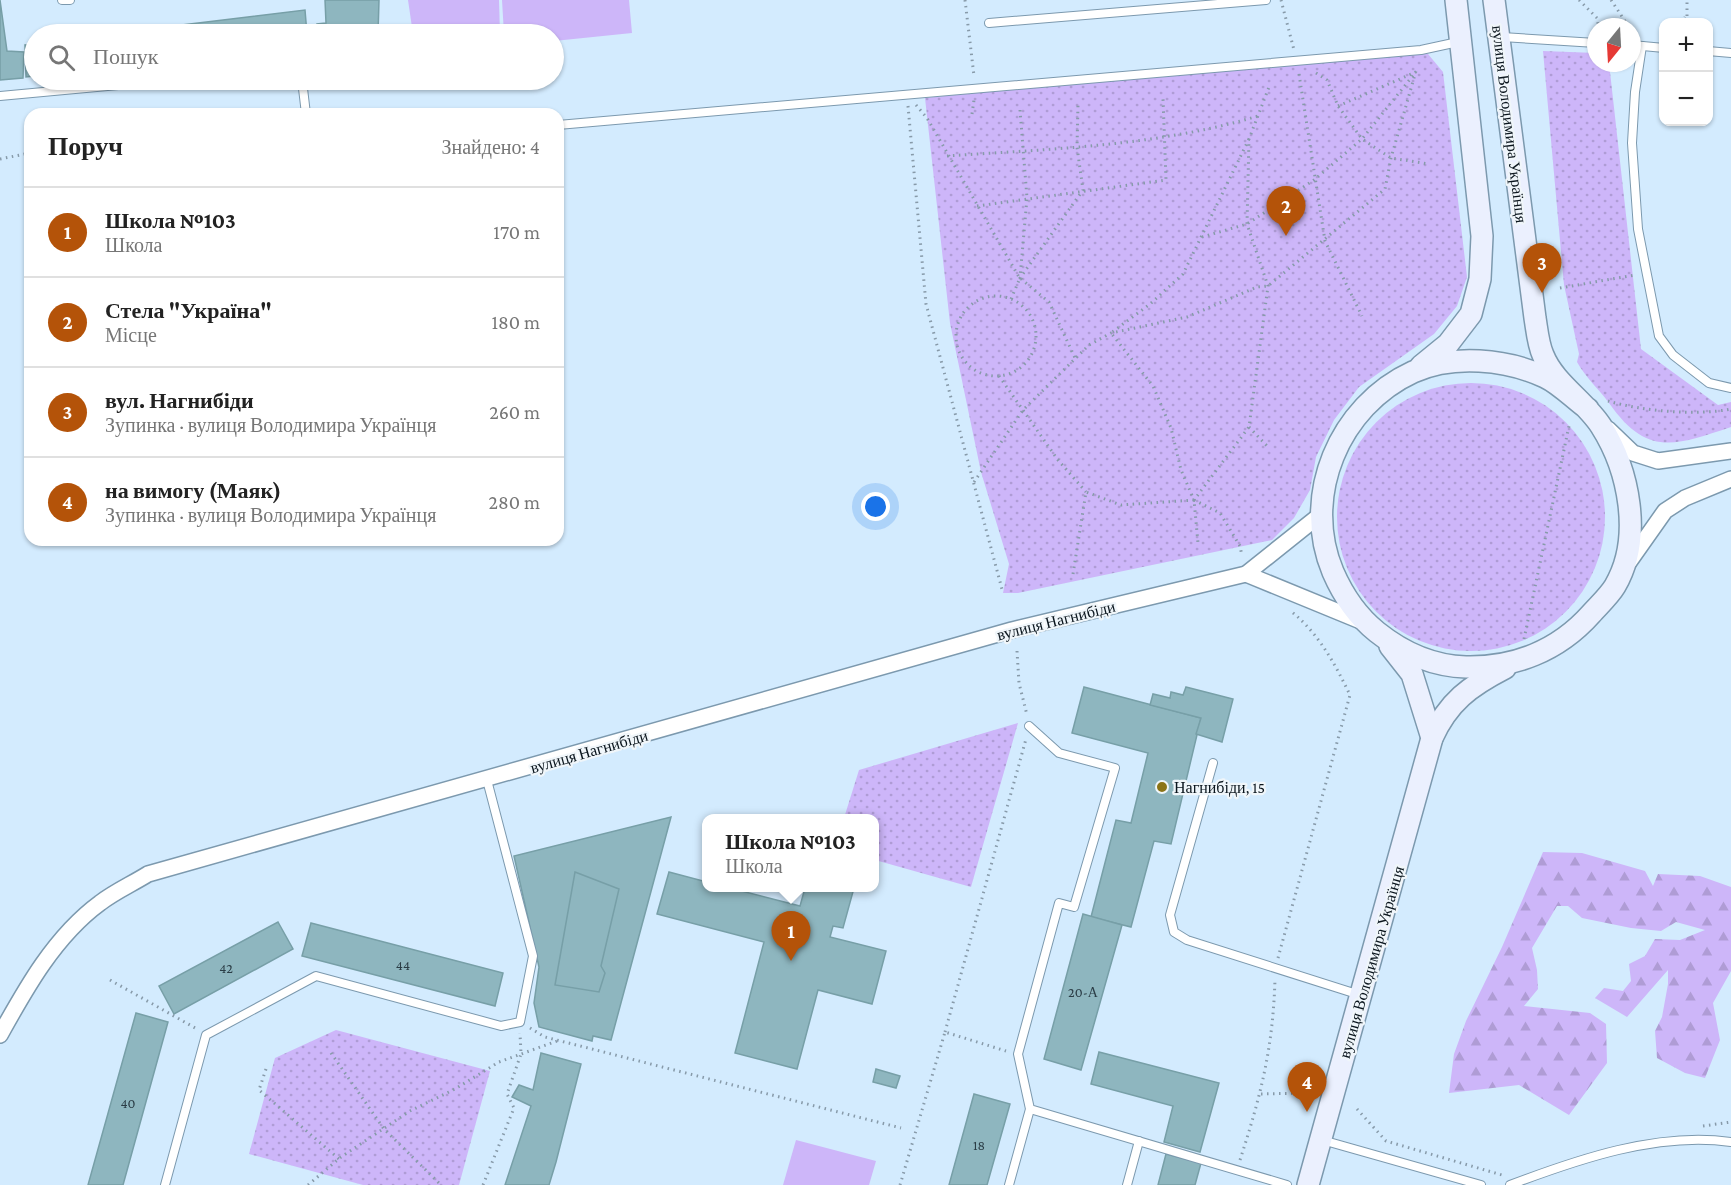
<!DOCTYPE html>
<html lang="uk">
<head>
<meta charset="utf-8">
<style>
	body { margin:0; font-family:"Crimson Pro",serif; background:#f2f2f2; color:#222 }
	.controls { position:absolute; right:18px; top:18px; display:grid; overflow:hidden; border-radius:12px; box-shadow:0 2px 4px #0004 }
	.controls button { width:54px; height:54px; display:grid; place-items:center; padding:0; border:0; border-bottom:2px solid #e0e0e0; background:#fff; color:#222; font:30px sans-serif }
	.compass { position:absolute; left:1587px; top:18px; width:54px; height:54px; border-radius:50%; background:#fff; box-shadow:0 2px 4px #0004; rotate:198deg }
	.you { position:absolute; left:876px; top:507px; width:21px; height:21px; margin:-15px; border:4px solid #fff; border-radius:50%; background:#1a73e8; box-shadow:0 0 0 9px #1a73e833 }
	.badge { display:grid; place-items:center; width:39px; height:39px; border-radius:50%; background:#b45309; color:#fff; font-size:20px; font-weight:700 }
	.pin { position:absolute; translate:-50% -50px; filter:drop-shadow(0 2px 3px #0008) }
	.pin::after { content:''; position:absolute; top:32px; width:21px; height:18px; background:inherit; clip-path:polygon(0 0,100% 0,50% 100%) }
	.popup { position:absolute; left:702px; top:814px; width:177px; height:78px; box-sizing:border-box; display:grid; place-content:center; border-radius:12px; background:#fff; filter:drop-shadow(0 2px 4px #0005); font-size:20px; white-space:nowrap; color:#767676 }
	.popup b { font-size:22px; color:#222 }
	.popup::after { content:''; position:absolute; left:50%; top:100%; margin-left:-12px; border:12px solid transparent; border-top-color:#fff }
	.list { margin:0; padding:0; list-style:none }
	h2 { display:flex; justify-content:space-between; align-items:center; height:78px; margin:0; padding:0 24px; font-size:26px }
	h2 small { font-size:20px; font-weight:400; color:#767676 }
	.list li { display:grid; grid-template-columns:39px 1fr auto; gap:18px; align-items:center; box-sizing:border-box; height:90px; padding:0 24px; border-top:2px solid #e0e0e0 }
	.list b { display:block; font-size:22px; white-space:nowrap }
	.list p { margin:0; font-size:20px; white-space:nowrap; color:#767676 }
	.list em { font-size:20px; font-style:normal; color:#767676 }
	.icon { flex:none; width:33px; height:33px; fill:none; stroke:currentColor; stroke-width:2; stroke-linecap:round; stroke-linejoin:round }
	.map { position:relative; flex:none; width:1731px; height:1185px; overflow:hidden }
	.search { position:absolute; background:#fff; box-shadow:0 2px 4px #0004; left:24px; top:24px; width:540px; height:66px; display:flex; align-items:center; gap:15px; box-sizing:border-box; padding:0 21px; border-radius:33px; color:#767676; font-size:22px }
	.panel { position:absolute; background:#fff; box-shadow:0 2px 4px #0004; left:24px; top:108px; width:540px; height:438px; border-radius:18px }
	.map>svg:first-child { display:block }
	.grass { fill:url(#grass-dots) }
	.forest { fill:url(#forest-firs) }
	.pitch { fill:#cdb6f9 }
	.building { fill:#8eb6bf; stroke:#779fa7; stroke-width:1.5 }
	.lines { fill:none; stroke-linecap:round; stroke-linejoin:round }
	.lane-casing { stroke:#7c99ae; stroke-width:10 }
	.street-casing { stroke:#7c99ae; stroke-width:18 }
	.secondary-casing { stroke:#7c99ae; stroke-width:24 }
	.path { stroke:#879aa9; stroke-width:3; stroke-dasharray:1.5 4.5; stroke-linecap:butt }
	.lane { stroke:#fff; stroke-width:8 }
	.street { stroke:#fff; stroke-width:15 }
	.secondary { stroke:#ebf0fe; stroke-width:21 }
	.poi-dot { fill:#8b7417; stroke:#f0f6fa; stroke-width:2 }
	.labels { text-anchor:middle; stroke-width:4.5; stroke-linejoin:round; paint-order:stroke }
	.number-label { font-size:14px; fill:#2b3d46 }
	.street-label { font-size:16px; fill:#0a151d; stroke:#f0f6fa }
	.poi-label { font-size:16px; fill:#0a151d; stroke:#f0f6fa; text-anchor:start }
</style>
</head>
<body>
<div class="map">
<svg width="1731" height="1185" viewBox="0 0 1731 1185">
	<defs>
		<pattern id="grass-dots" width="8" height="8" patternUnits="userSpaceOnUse" patternTransform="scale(1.5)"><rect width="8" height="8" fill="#cdb6f9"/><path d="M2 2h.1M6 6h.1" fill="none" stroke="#af9cd5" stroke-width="1.8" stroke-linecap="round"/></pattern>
		<pattern id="forest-firs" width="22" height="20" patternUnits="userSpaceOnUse" patternTransform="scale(1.5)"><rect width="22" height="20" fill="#cdb6f9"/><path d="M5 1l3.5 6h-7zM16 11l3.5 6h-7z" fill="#af9cd5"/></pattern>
	</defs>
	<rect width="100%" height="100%" fill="#d3ebfe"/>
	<g class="grass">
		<path d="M 1543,51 L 1596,53 L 1596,63 L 1609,63 L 1641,349 L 1718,405 L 1731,402 L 1731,427 C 1674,446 1647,457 1609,403 C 1598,388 1586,378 1577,362 L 1579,354 L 1564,285 Z"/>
		<polygon points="1428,54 1443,72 1467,277 1457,306 1434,334 1359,387 1334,420 1316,457 1310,490 1294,518 1272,540 1018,593 1003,593 1009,564 981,472 950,323 925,98 1296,60"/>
		<circle cx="1471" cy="517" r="134"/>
		<polygon points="1018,723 971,887 875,860 875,818 844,818 859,770"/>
		<polygon points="336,1030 490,1071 459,1185 363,1185 249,1154 275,1058"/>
	</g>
	<polygon class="forest" points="1543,852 1582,853 1645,871 1653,886 1658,874 1700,876 1731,887 1731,971 1713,1003 1720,1040 1705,1078 1685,1073 1657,1058 1655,1031 1662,1017 1668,984 1668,970 1627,1017 1595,998 1604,988 1623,991 1631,981 1629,964 1645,956 1655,939 1680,940 1705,930 1676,922 1661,931 1631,928 1582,918 1568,906 1557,906 1532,948 1537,970 1538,989 1524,1006 1590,1013 1606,1024 1607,1063 1569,1115 1519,1085 1449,1093 1454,1054 1466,1021 1502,947"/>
	<g class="pitch">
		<polygon points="408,0 499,0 500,34 413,34"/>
		<polygon points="502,0 629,0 632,33 554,41 554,34 504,34"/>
		<polygon points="796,1140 876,1161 869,1185 783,1185"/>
	</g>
	<g class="building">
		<polygon points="0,0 7,51 24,52 23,78 0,80"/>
		<polygon points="325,0 379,0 378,34 318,34 317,24 326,23"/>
		<polygon points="305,10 307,34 107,34"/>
		<polygon points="34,44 34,76 26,77 25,45"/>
		<polygon points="1084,687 1201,718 1171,844 1154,841 1131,927 1091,917 1116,820 1131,823 1148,753 1072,733"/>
		<polygon points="1186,687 1233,699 1222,742 1196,734 1201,718 1150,705 1153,694 1170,698 1171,692 1183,695"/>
		<polygon points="671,817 611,1040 593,1036 592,1041 539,1027 534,1003 539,967 514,856"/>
		<polygon points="575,872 619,889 601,966 605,973 599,992 555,985"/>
		<polygon points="669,872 707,882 707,888 730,888 800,906 805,888 854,888 843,928 833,926 830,937 886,951 872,1004 818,990 797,1069 735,1053 764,942 657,914"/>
		<polygon points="1083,914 1122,925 1081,1070 1044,1059"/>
		<polygon points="278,922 293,949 174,1014 159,986"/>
		<polygon points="311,923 503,973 495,1006 302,956"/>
		<polygon points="136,1013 168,1022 123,1185 88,1185"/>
		<polygon points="1099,1052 1219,1083 1200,1152 1164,1142 1173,1106 1091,1084"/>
		<polygon points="541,1053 581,1064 556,1162 549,1185 505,1185 531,1106 512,1097 519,1085 533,1090"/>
		<polygon points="876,1069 900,1076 896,1088 873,1082"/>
		<polygon points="974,1094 1010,1104 987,1185 949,1185"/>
		<polygon points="1166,1154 1201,1163 1195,1185 1158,1185"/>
	</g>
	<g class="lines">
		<g class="lane-casing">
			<g id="lane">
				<polyline points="62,0 70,0"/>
				<polyline points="989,23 1266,0"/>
				<polyline points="1502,37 1596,43"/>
				<polyline points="1632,45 1664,48"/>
				<polyline points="1642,46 1635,92 1632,143 1638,229 1659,336 1673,355 1709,383 1731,388"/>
				<polyline points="1708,51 1731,53"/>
				<polyline points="302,80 306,114"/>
				<polyline points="0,96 172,80"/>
				<polyline points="558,125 1421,50 1458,42"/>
				<polyline points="1029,726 1059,753 1115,768 1074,907 1059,903 1018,1054 1030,1109 1287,1185"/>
				<polyline points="1213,763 1170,915 1174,932 1187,940 1360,995"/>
				<polyline points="1322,1140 1481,1185"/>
				<polyline points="165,1185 206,1035 316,976 501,1026 520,1022 533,956 487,780"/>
				<polyline points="1009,1185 1030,1109"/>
				<polyline points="1127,1185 1139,1141"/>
				<path d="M 1510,1185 C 1576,1160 1659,1131 1731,1142"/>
			</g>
		</g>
		<g class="street-casing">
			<g id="street">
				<polyline points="1608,429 1633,453 1658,461 1731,451"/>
				<polyline points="1629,562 1665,511 1685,498 1731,479"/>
				<polyline points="1246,574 1363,622"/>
				<path d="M 0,1035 C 26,988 55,936 100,903 C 114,892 132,884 148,874 L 1012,630 L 1246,574 L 1320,515"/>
			</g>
		</g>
		<g class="secondary-casing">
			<g id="secondary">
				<path d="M 1494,0 L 1535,318 C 1537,330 1538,344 1543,355 C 1554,383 1585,401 1601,426 C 1629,470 1643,538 1615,586 C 1609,596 1599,605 1591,614 C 1558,651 1514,668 1466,667 C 1433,666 1402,652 1377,632 C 1357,616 1343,595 1333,572 C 1301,496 1339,406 1413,372 C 1453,354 1506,359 1545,377 C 1560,384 1574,399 1588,409"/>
				<polyline points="1421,366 1448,344 1471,314 1480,279 1482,236 1456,0"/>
				<polyline points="1390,646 1412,674 1432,738"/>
				<path d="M 1308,1185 L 1432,738 C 1448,702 1470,686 1505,668"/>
			</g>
		</g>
		<g class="path">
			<polyline points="965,0 974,76"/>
			<polyline points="1281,0 1294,50"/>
			<polyline points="1579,0 1598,19 1598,27"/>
			<polyline points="1611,0 1629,27"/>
			<polyline points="1681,22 1685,17"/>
			<polyline points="1687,22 1687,0"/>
			<polyline points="1316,73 1327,80 1338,106 1362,139 1391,158 1429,164"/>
			<polyline points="1299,74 1325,241 1362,316"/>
			<polyline points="916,105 927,118 1019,277"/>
			<polyline points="908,106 926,304 1003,593"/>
			<polyline points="1338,106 1416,72"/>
			<polyline points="1020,110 1027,198 1020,278 1083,190 1077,147 1078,105"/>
			<polyline points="972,114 974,100"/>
			<polyline points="1249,139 1183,274 1150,304 1111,333 1153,386 1171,428 1181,470 1194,500 1249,427 1268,286 1247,224 1249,139 1269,87"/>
			<path d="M 947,156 C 1050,149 1159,146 1258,116"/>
			<polyline points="0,159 30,153"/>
			<polyline points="977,206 1166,180 1163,98"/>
			<polyline points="1202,237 1247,224 1314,180 1362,139 1415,73"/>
			<polyline points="1560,288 1635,275"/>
			<circle cx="996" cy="336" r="40"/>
			<polyline points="1011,299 1020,278 1049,302 1076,360"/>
			<polyline points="999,376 1058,460 1086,492"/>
			<path d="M 1608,401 C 1642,411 1696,416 1731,409"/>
			<polyline points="1249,427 1268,447"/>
			<polyline points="974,482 1023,410 1089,345 1111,333 1187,317 1257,287 1268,286 1385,189 1391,158 1416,71"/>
			<polyline points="1194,500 1220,513 1240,546 1242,556"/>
			<polyline points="1073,574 1086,492 1121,505 1194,500 1198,543"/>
			<polyline points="1524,639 1569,426"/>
			<polyline points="1017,651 1019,683 1027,715"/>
			<path d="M 1278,958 L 1350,695 C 1335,664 1319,634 1292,612"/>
			<polyline points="110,980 197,1029"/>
			<polyline points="530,1028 545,1037 901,1128"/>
			<polyline points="945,1032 1026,739"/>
			<polyline points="331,1053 384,1129 441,1185"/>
			<polyline points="266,1069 259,1090 339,1159"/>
			<polyline points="1261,1094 1308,1093"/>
			<polyline points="1357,1109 1386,1141 1502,1175"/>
			<polyline points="1703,1126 1731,1122"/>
			<path d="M 1240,1160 C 1261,1095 1273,1048 1275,979"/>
			<polyline points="308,1185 341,1157 410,1111 455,1089 499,1062 557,1041"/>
			<polyline points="483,1185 514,1108 507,1094 521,1054 520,1033"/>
			<polyline points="900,1185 945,1032 1006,1051"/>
		</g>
		<use href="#lane" class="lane"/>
		<use href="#street" class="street"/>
		<use href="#secondary" class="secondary"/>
	</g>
	<circle class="poi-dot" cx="1162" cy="787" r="6"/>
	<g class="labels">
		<g class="number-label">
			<text x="403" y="970">44</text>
			<text x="226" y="973">42</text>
			<text x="1083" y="997">20-А</text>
			<text x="128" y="1108">40</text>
			<text x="979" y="1150">18</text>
		</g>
		<g class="street-label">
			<text transform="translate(1510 124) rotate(83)" y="6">вулиця Володимира Українця</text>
			<text transform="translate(1056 620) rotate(-14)" y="6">вулиця Нагнибіди</text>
			<text transform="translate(589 751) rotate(-16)" y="6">вулиця Нагнибіди</text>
			<text transform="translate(1371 962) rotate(-74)" y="6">вулиця Володимира Українця</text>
		</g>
		<g class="poi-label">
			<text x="1174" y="793">Нагнибіди, 15</text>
		</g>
	</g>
</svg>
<div class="controls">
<button>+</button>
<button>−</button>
</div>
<svg class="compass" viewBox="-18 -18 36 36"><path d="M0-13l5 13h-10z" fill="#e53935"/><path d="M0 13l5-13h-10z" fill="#767676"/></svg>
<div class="you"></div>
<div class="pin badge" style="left:791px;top:961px">1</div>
<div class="popup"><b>Школа №103</b>Школа</div>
<div class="pin badge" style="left:1286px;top:236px">2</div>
<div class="pin badge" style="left:1542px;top:293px">3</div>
<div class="pin badge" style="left:1307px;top:1112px">4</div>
<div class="search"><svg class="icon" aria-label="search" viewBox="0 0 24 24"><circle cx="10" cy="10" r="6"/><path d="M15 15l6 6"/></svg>Пошук</div>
<section class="panel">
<h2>Поруч<small>Знайдено: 4</small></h2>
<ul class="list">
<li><span class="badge">1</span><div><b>Школа №103</b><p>Школа</p></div><em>170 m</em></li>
<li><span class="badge">2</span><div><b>Стела &quot;Україна&quot;</b><p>Місце</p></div><em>180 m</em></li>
<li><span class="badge">3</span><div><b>вул. Нагнибіди</b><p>Зупинка · вулиця Володимира Українця</p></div><em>260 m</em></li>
<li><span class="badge">4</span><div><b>на вимогу (Маяк)</b><p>Зупинка · вулиця Володимира Українця</p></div><em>280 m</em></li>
</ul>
</section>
</div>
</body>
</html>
